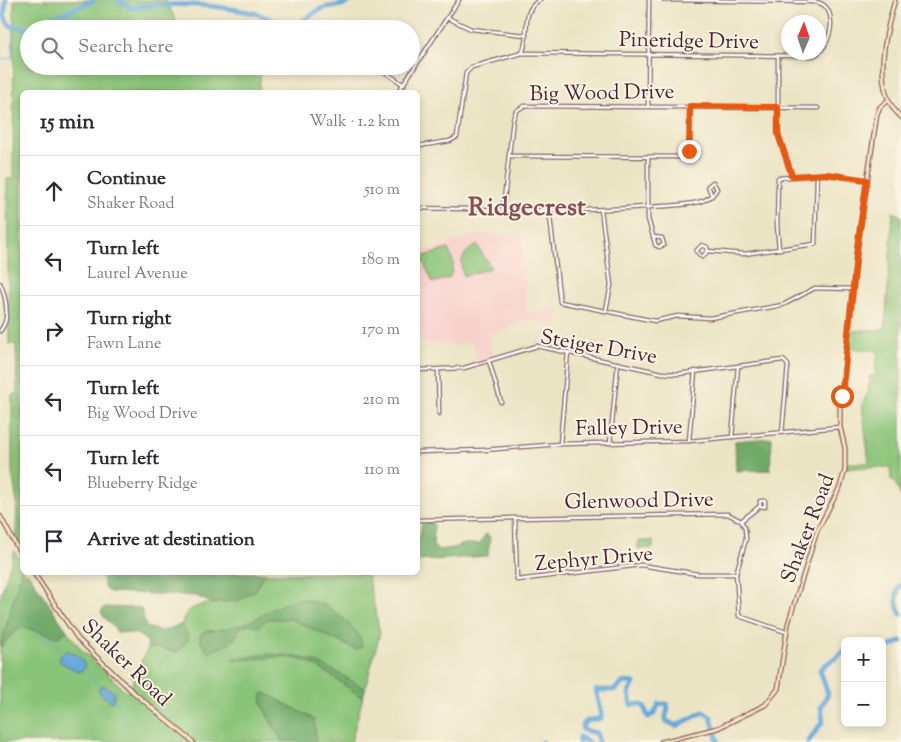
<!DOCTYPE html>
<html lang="en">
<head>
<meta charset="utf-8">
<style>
	body { margin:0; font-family:"Sorts Mill Goudy",serif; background:#f7f7f7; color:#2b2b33 }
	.controls { position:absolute; right:15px; bottom:15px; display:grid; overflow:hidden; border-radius:8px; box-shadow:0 2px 8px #0003 }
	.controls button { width:45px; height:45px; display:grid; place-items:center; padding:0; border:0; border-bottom:1px solid #e1e1e2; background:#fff; color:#2b2b33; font:25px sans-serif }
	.compass { position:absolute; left:781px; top:15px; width:45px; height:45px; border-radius:50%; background:#fff; box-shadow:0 2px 8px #0003; rotate:2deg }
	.stop { position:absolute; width:15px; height:15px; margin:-11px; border:4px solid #ea580c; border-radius:50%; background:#fff }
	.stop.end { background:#ea580c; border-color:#fff; box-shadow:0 1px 5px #0008 }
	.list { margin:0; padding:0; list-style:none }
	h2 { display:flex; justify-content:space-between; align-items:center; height:65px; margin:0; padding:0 20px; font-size:21px }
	h2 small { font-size:16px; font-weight:400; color:#7c7c81 }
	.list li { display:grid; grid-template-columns:32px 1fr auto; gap:15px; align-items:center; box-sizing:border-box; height:70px; padding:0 20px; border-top:1px solid #e1e1e2 }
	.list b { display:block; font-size:19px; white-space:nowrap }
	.list p { margin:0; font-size:16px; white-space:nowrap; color:#7c7c81 }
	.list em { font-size:16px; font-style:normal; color:#7c7c81 }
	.icon { flex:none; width:28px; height:28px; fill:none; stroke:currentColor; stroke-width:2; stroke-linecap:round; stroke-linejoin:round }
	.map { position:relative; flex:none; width:901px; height:742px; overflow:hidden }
	.search { position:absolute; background:#fff; box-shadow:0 2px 8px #0003; left:20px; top:20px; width:400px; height:55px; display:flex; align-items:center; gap:12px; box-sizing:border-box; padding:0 18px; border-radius:28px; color:#7c7c81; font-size:19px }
	.panel { position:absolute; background:#fff; box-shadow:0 2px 8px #0003; left:20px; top:90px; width:400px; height:485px; border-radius:8px }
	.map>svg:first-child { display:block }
	.built { fill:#f7d0cb }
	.green { fill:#8ac478; stroke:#6a7252 }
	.forest { fill:#6faa68; stroke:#5c644a }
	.water { fill:#69a9dc; stroke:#5a6484 }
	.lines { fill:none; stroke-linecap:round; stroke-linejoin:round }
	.stream { stroke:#69a9dc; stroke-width:1 }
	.river { stroke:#69a9dc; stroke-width:5 }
	.street-casing { stroke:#826461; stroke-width:5 }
	.secondary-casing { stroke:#826461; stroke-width:5.5 }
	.street { stroke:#fff; stroke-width:2.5 }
	.secondary { stroke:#fee4c5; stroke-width:3 }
	.route { stroke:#ea580c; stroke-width:6 }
	.labels { text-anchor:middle; stroke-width:4; stroke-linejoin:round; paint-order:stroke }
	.street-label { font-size:21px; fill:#4a1f2b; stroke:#fcf5e5 }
	.district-label { font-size:26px; font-weight:bold; fill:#874d52; stroke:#fcf5e5 }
</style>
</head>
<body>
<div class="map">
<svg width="901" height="742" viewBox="0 0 901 742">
	<rect width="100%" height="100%" fill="#fcf5e5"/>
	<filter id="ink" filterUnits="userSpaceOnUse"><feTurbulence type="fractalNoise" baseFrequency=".02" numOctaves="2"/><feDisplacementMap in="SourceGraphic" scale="10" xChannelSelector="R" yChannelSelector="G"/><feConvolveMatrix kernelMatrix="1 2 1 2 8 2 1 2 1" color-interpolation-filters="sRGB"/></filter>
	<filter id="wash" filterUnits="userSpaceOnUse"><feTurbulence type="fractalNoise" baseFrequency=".0096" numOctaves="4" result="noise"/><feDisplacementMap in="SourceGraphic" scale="20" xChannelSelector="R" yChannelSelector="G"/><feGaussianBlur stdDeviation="1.12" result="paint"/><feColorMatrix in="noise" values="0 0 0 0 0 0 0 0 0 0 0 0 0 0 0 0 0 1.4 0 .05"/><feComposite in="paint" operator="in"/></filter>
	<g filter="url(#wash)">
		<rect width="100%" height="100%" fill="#ebe4c4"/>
		<polygon class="built" points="522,234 527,312 557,307 558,316 555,326 528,319 488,335 494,355 478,360 472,341 459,345 419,343 418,253 476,235"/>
		<g class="green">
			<polygon points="14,0 166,0 180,29 29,29 29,66 261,66 259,92 22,92 22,551 16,541 17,503 12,471 12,395 17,394 16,344 9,345 7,179 13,179"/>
			<polygon points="893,212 901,216 901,496 894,480 891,480 890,467 846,468 847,463 869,463 862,404 868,392 870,376 875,376 878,351 849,348 851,331 885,329"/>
			<path d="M 477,245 L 491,268 L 464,276 C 458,261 463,252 477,245 Z"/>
			<path d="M 448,249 C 454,261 455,266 449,278 L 433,283 L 421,257 Z"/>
			<polygon points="638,541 653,541 653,548 638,549"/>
			<path d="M 14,551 L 22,564 L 22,572 L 28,573 L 56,616 L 80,648 L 127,692 L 132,687 L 134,674 L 148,649 L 188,638 L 182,624 C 188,587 248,621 263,574 L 367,573 L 380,633 L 351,742 L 0,742 L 0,598 Z"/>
		</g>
		<g class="forest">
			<polygon points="772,438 770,470 736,471 735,441"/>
			<polygon points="430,522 434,524 433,545 437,550 453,548 464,544 480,544 486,533 490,537 488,556 418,561 418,542 422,524"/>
			<polygon points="22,568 22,572 28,573 67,631 58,637 23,627 14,632 0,648"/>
			<polygon points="101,573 101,572 267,573 263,574 256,590 238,601 211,603 196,596 110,592 105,589"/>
			<path d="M 302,599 C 310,601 318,602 325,606 C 336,611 367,636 361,648 L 355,649 L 291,619 L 267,619 L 259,627 L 250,624 L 240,628 C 233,646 227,644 209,652 L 207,651 L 201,643 L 200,635 L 205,631 C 218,631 235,627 248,622 C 266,615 282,600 302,599 Z"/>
			<path d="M 105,607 L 141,608 L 146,627 L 162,631 L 182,624 L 189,638 L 178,652 L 156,647 L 148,649 L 147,641 L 137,634 L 117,632 C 113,624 103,619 101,611 Z"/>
			<path d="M 269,654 C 312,655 330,668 365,689 L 363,698 C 341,684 315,659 287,657 C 269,656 250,662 232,659 Z"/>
			<path d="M 265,693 L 314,719 L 316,742 L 282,742 C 276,727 259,709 262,694 Z"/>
		</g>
		<g class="water">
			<path d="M 66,651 C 74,651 85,660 85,668 L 79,672 L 60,662 L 60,656 Z"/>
			<polygon points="103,685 115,693 112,703 99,692 99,688"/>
		</g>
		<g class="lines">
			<g class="stream">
				<polyline points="0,60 12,57 13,27"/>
				<polyline points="34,626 48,640 57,643 59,650 64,655"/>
				<polyline points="88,673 96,684 101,686"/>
				<polyline points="116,700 126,722"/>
			</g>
			<g class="river">
				<polyline points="6,0 4,15 9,25 28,29 94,0"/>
				<path d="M 119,0 L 131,8 C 171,2 212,4 253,13 C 268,16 277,25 293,24 C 304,23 313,12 323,8 C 334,5 343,7 352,0"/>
				<path d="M 901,585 C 894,592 896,606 901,614"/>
				<polyline points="882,651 901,641"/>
				<polyline points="542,742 543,742"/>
				<polyline points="579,742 579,737 588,742"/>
				<polyline points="598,742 597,733 583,730 582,726 587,721 601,718 601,711 596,690 614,690 624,682 634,683 629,693 631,705 639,704 644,706 648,717 654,714 659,704 667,704 668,708 665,720 676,726 703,712 711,717 718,742"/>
				<path d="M 808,742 L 823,721 L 821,707 L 828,694 L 820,670 C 826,662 837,658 845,651"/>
			</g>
		</g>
	</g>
	<g filter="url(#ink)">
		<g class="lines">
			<g class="street-casing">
				<g id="street">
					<polyline points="448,18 471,29 525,35"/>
					<path d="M 522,53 C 531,36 519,11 540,0"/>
					<polyline points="778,56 778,134 792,176"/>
					<polyline points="376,66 404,85"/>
					<polyline points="398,92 459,0"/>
					<polyline points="648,106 649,0"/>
					<path d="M 418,146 L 450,141 L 457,137 L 466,73 L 472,67 L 522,53 L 813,56 C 831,50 841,6 816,2 L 664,0"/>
					<polyline points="509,156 682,157 690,148 690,107"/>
					<polyline points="648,158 648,219 655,243 655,245 659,247 664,245 662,238 653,237"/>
					<path d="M 418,208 C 494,209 570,213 646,207 C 663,206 682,206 699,202 C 707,200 713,196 717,189 L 713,182 L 708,186 L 712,196"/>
					<polyline points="503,209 513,119 516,111 524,106 818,108"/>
					<polyline points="549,209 560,302 655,321 678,316 710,318 783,305 815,288 853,289"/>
					<polyline points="601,210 611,285 606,310"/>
					<polyline points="779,249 777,225 778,178 826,174 867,180"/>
					<polyline points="708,251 702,257 696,251 702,245 707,247 708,251 744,254 815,244 817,175"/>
					<path d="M 0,283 C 6,297 11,319 0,331"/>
					<polyline points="489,361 501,402"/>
					<polyline points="418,370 464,368 537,346 662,373 678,374 783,360 788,365 782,433"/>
					<polyline points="438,370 439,414"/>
					<polyline points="732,437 738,366"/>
					<polyline points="689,441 695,371"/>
					<polyline points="610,443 618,363"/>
					<polyline points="560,444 568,352"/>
					<polyline points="418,452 483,450 560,444 689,441 840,427"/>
					<polyline points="515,518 517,580 641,565 698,574 736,574"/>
					<polyline points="418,520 728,514 741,521 745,528 746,539 736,574 739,616 786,632"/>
					<polyline points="741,521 760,506 760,501 765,501 765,507 760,506"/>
				</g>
			</g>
			<g class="secondary-casing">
				<g id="secondary">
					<path d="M 895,0 C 885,34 871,91 901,117"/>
					<polyline points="0,516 22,556"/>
					<polyline points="33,572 78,639 133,692 193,742"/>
					<polyline points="661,742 718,728 765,705 778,689 788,624 817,531 840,487 845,470 845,448 840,427 840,409 857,249 877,114 880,107 887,101"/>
				</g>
			</g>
			<use href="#street" class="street"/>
			<use href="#secondary" class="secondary"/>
		</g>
	</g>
	<g class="lines" filter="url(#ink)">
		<polyline class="route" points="689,151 690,106 778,107 778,134 792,176 826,174 867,180 857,249 842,396"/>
	</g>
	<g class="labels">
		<g class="street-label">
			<text transform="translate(689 40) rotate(1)" y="7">Pineridge Drive</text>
			<text transform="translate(602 92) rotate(-1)" y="7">Big Wood Drive</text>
			<text transform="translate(599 346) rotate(10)" y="7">Steiger Drive</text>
			<text transform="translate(629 427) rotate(-1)" y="7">Falley Drive</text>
			<text transform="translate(639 500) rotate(-1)" y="7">Glenwood Drive</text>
			<text transform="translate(807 528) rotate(-69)" y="7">Shaker Road</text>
			<text transform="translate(594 558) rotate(-5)" y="7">Zephyr Drive</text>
			<text transform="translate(127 662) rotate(44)" y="7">Shaker Road</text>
		</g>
		<g class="district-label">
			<text x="527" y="215">Ridgecrest</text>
		</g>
	</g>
</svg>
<div class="controls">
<button>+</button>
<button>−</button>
</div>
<svg class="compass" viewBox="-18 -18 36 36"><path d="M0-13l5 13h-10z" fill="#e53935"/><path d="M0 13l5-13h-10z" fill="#7c7c81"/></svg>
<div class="stop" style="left:842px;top:396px"></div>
<div class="stop end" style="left:689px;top:151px"></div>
<div class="search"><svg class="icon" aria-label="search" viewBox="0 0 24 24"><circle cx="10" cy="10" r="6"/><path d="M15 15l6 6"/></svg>Search here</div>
<section class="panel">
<h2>15 min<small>Walk · 1.2 km</small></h2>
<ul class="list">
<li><svg class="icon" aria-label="ahead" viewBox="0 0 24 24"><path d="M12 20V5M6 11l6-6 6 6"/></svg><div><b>Continue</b><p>Shaker Road</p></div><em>510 m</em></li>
<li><svg class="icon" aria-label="left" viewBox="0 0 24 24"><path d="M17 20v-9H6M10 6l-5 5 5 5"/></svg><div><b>Turn left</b><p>Laurel Avenue</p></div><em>180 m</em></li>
<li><svg class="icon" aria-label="right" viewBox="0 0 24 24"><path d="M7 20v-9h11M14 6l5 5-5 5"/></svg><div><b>Turn right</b><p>Fawn Lane</p></div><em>170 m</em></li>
<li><svg class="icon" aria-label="left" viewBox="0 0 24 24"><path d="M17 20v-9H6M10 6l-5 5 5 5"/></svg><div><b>Turn left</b><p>Big Wood Drive</p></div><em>210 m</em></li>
<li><svg class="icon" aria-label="left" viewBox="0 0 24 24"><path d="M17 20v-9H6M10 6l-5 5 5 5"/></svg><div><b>Turn left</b><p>Blueberry Ridge</p></div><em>110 m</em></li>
<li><svg class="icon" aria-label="arrive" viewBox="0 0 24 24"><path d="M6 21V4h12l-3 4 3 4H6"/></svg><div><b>Arrive at destination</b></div></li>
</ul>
</section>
</div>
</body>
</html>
